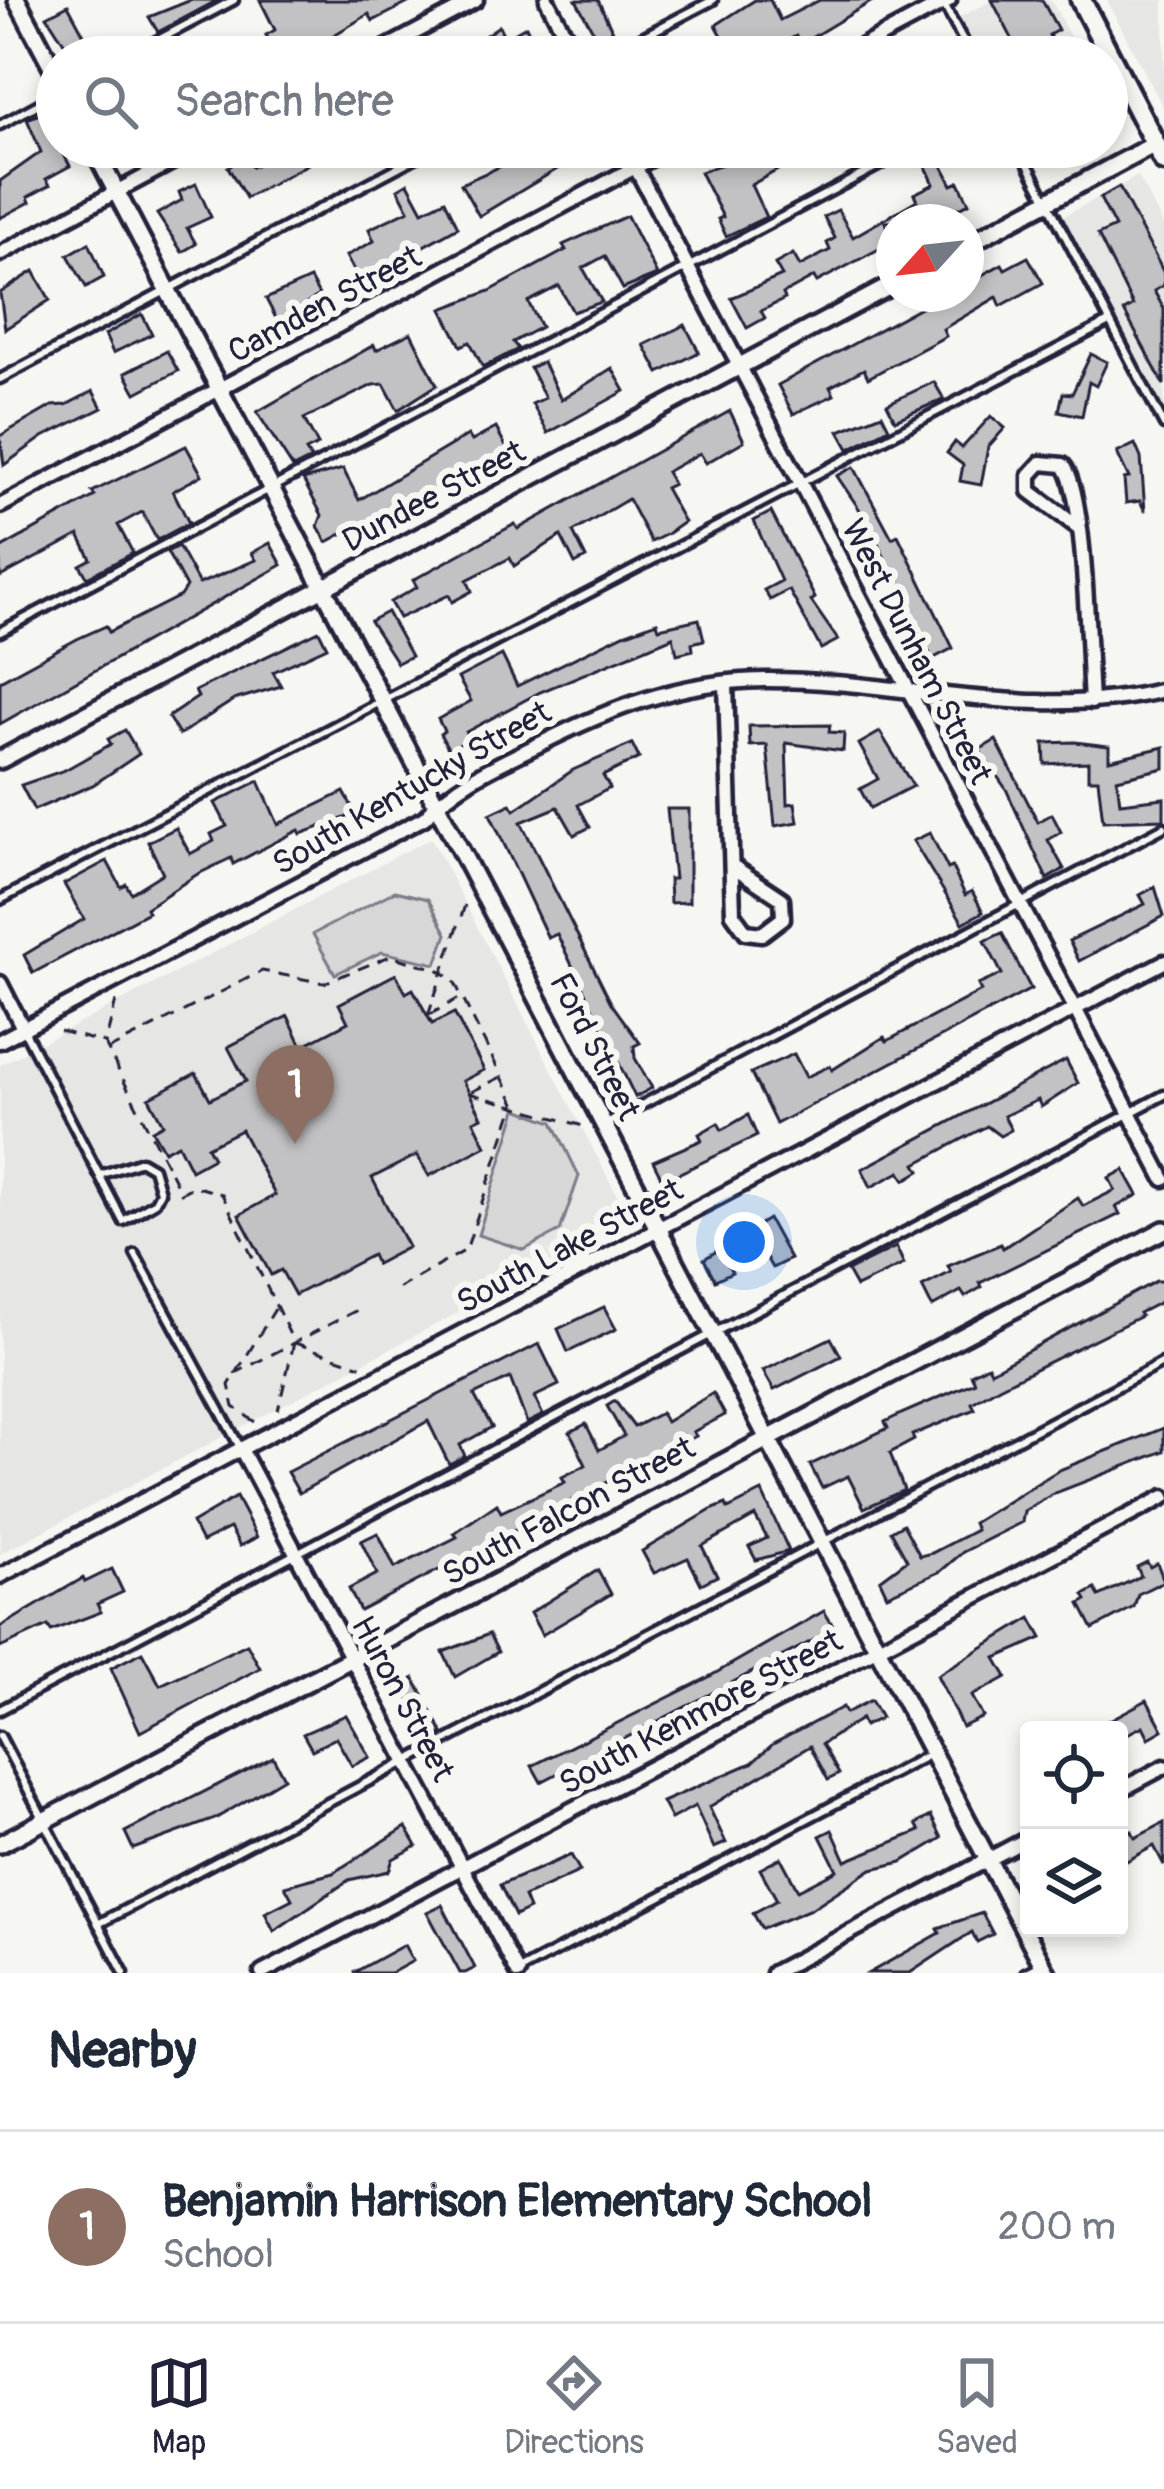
<!DOCTYPE html>
<html lang="en">
<head>
<meta charset="utf-8">
<style>
	body { margin:0; font-family:Pangolin,sans-serif; background:#f6f6f7; color:#1f2937 }
	.controls { position:absolute; right:36px; bottom:36px; display:grid; overflow:hidden; border-radius:12px; box-shadow:0 6px 18px #0003 }
	.controls button { width:108px; height:108px; display:grid; place-items:center; padding:0; border:0; border-bottom:3px solid #e0e1e3; background:#fff; color:#1f2937; font:60px sans-serif }
	.compass { position:absolute; left:876px; top:204px; width:108px; height:108px; border-radius:50%; background:#fff; box-shadow:0 6px 18px #0003; rotate:243deg }
	.you { position:absolute; left:744px; top:1242px; width:42px; height:42px; margin:-30px; border:9px solid #fff; border-radius:50%; background:#1a73e8; box-shadow:0 0 0 18px #1a73e833 }
	.badge { display:grid; place-items:center; width:78px; height:78px; border-radius:50%; background:#22223b; color:#fff; font-size:39px; font-weight:700 }
	.pin { position:absolute; translate:-50% -99px; filter:drop-shadow(0 3px 6px #0008) }
	.pin::after { content:''; position:absolute; top:63px; width:42px; height:36px; background:inherit; clip-path:polygon(0 0,100% 0,50% 100%) }
	.list { margin:0; padding:0; list-style:none }
	h2 { display:flex; justify-content:space-between; align-items:center; height:156px; margin:0; padding:0 48px; font-size:51px }
	h2 small { font-size:39px; font-weight:400; color:#747a83 }
	.list li { display:grid; grid-template-columns:78px 1fr auto; gap:36px; align-items:center; box-sizing:border-box; height:192px; padding:0 48px; border-top:3px solid #e0e1e3 }
	.list b { display:block; font-size:45px; white-space:nowrap }
	.list p { margin:0; font-size:39px; white-space:nowrap; color:#747a83 }
	.list em { font-size:39px; font-style:normal; color:#747a83 }
	.icon { flex:none; width:66px; height:66px; fill:none; stroke:currentColor; stroke-width:2; stroke-linecap:round; stroke-linejoin:round }
	.map { position:relative; flex:none; width:1164px; height:1973px; overflow:hidden }
	.search { position:absolute; background:#fff; box-shadow:0 6px 18px #0003; left:36px; right:36px; top:36px; height:132px; display:flex; align-items:center; gap:30px; box-sizing:border-box; padding:0 42px; border-radius:66px; color:#747a83; font-size:45px }
	.sheet { height:348px; background:#fff }
	nav { display:flex; justify-content:space-around; align-items:center; box-sizing:border-box; height:168px; border-top:3px solid #e0e1e3; background:#fff; font-size:33px; color:#747a83 }
	nav a { display:grid; justify-items:center; gap:6px }
	nav .on { color:#22223b }
	.map>svg:first-child { display:block }
	.built { fill:#e6e6e4 }
	.green { fill:#d7d7d7; stroke:#7c7c89; stroke-width:3 }
	.building { fill:#c2c2c4; stroke:#22223b; stroke-width:3 }
	.lines { fill:none; stroke-linecap:round; stroke-linejoin:round }
	.service-casing { stroke:#22223b; stroke-width:15 }
	.minor-casing { stroke:#22223b; stroke-width:21 }
	.tertiary-casing { stroke:#22223b; stroke-width:24 }
	.secondary-casing { stroke:#22223b; stroke-width:27 }
	.path { stroke:#22223b; stroke-width:3; stroke-dasharray:12 9; stroke-linecap:butt }
	.service { stroke:#f6f6f2; stroke-width:6 }
	.minor { stroke:#f6f6f2; stroke-width:12 }
	.tertiary { stroke:#f6f6f2; stroke-width:15 }
	.secondary { stroke:#f6f6f2; stroke-width:18 }
	.labels { text-anchor:middle; stroke-width:12; stroke-linejoin:round; paint-order:stroke }
	.street-label { font-size:33px; fill:#22223b; stroke:#f6f6f2 }
</style>
</head>
<body>
<div class="map">
<svg width="1164" height="1973" viewBox="0 0 1164 1973">
	<rect width="100%" height="100%" fill="#f6f6f2"/>
	<filter id="ink" filterUnits="userSpaceOnUse"><feTurbulence type="fractalNoise" baseFrequency=".00833" numOctaves="2"/><feDisplacementMap in="SourceGraphic" scale="24" xChannelSelector="R" yChannelSelector="G"/><feConvolveMatrix kernelMatrix="1 2 1 2 8 2 1 2 1" color-interpolation-filters="sRGB"/></filter>
	<g filter="url(#ink)">
		<g class="built">
			<polygon points="993,0 1051,0 1080,56 976,57 956,19"/>
			<polygon points="1107,0 1164,0 1164,109 1124,33"/>
			<polygon points="1138,176 1164,227 1164,416 1060,218"/>
			<polygon points="431,838 631,1222 0,1554 0,1065"/>
		</g>
		<g class="green">
			<polygon points="395,891 428,899 447,934 436,964 382,952 335,974 313,934"/>
			<polygon points="517,1109 553,1122 579,1176 560,1231 524,1250 478,1235"/>
		</g>
		<g class="building">
			<polygon points="191,0 218,0 158,32 149,17"/>
			<polygon points="260,0 414,0 373,21 369,14 297,57 250,57 272,46 266,35 275,30"/>
			<polygon points="576,0 598,0 617,41 603,49"/>
			<polygon points="755,0 770,0 780,20 820,0 874,0 801,44 796,36 757,57 734,57 716,25"/>
			<polygon points="992,0 1042,0 1058,30 1049,35 1060,57 999,57 1017,48"/>
			<polygon points="68,5 96,57 72,55 47,16"/>
			<polygon points="499,26 505,38 526,26 541,57 454,57"/>
			<polygon points="42,113 70,166 46,179 50,185 28,197 30,202 0,218 0,181 41,152 27,119"/>
			<polygon points="290,147 339,147 246,198 228,167 246,157 252,167"/>
			<polygon points="544,147 561,147 569,162 479,216 461,184"/>
			<polygon points="776,147 819,147 751,185 766,217 726,236 718,219 723,217 700,172 742,157 745,163"/>
			<polygon points="935,151 952,185 959,182 969,203 932,222 885,222 894,248 882,254 879,249 817,282 814,277 783,294 785,299 761,311 765,318 747,328 731,298 782,276 775,264 793,254 800,266 830,250 827,243 835,238 824,217 838,210 853,237 917,200 914,194 934,184 922,158"/>
			<polygon points="408,183 423,211 445,200 458,227 360,281 346,256 374,241 369,229 409,210 398,189"/>
			<polygon points="196,184 211,217 187,228 196,244 182,252 157,214 182,200 179,192"/>
			<polygon points="1119,187 1164,273 1164,285 1154,291 1164,309 1164,385 1124,311 1133,306 1098,235 1115,227 1100,198"/>
			<polygon points="627,216 657,275 623,289 605,256 583,268 602,302 573,312 559,286 528,302 541,327 513,342 518,349 483,367 470,342 461,346 442,309 490,291 566,250 563,245"/>
			<polygon points="89,243 104,277 86,287 68,255"/>
			<polygon points="1028,257 1043,283 1001,306 997,297 943,329 946,336 868,378 864,369 830,387 834,395 793,414 778,385 928,303 966,294 966,284 1002,264 1005,269"/>
			<polygon points="34,271 50,300 5,329 0,293"/>
			<polygon points="310,279 319,295 279,324 266,299"/>
			<polygon points="142,314 152,334 113,353 105,335"/>
			<polygon points="685,325 699,352 659,373 644,345"/>
			<polygon points="411,333 437,385 398,410 384,384 373,385 304,419 318,445 306,451 311,459 293,468 257,412 374,345 376,350"/>
			<polygon points="167,351 178,371 136,393 125,373"/>
			<polygon points="1091,354 1107,362 1096,386 1089,382 1082,416 1059,411 1063,393 1072,394"/>
			<polygon points="543,362 561,400 612,368 625,391 548,433 532,404 545,398 530,368"/>
			<polygon points="934,382 944,399 895,420 887,404"/>
			<polygon points="93,391 102,408 43,437 4,465 0,436 52,406 66,405"/>
			<polygon points="730,411 744,441 706,463 700,453 666,472 673,484 665,488 684,522 667,534 651,542 628,499 573,532 586,558 575,564 561,536 514,566 510,558 467,580 472,591 452,602 449,595 399,618 390,602 417,587 413,580 515,524 518,529"/>
			<polygon points="882,414 889,428 849,449 839,431"/>
			<polygon points="991,416 1005,428 988,447 981,485 960,481 963,465 947,453 955,442 962,448"/>
			<polygon points="496,428 509,452 357,536 353,528 327,542 318,526 322,515 303,480 343,469 359,500 468,435 472,441"/>
			<polygon points="1135,444 1141,458 1145,511 1140,501 1126,503 1124,479 1129,478 1117,453"/>
			<polygon points="186,446 202,475 173,491 189,523 157,540 142,512 118,525 133,553 87,577 80,565 91,559 79,535 0,577 0,549 95,496 92,492"/>
			<polygon points="854,467 892,538 898,535 953,648 932,659 868,522 837,476"/>
			<polygon points="771,512 815,598 811,601 838,640 821,649 789,590 770,600 764,590 781,581 754,521"/>
			<polygon points="270,543 282,565 0,724 0,681 77,639 106,626 109,632 180,596 186,587 167,552 178,546 199,584 256,560 252,553"/>
			<polygon points="387,612 411,656 397,663 370,621"/>
			<polygon points="699,619 704,640 692,643 693,650 677,654 673,637 540,692 466,732 470,739 449,750 440,734 444,731 438,719 471,701 458,678 502,655 517,686 624,634 657,622 659,628"/>
			<polygon points="319,631 327,647 273,672 281,686 234,700 179,735 168,717 198,697 195,691"/>
			<polygon points="830,725 829,732 844,733 843,751 786,743 788,804 795,803 798,822 775,826 767,745 750,746 749,726"/>
			<polygon points="125,730 139,754 93,785 34,810 21,785 65,770 111,744 108,739"/>
			<polygon points="880,732 913,786 870,808 860,789 878,779 859,744"/>
			<polygon points="996,740 1038,822 1052,814 1061,832 1048,840 1064,869 1047,879 1006,789 979,750"/>
			<polygon points="1075,742 1109,746 1109,760 1164,747 1164,768 1117,779 1120,803 1164,798 1164,819 1103,821 1098,779 1088,779 1088,762 1045,764 1044,743"/>
			<polygon points="632,744 639,758 603,776 610,788 578,805 590,827 574,835 558,807 521,822 611,1003 640,1043 634,1046 635,1058 652,1088 635,1097 557,934 548,938 490,814 511,804 515,810 573,770"/>
			<polygon points="259,781 278,824 344,792 356,814 301,834 299,830 233,864 231,858 196,875 146,908 148,912 33,973 24,955 84,919 64,884 107,861 121,887 126,884 131,893 163,873 148,842 176,828 190,854 214,841 211,834 227,826 215,803"/>
			<polygon points="667,809 689,809 689,902 670,903 669,879 674,879"/>
			<polygon points="930,833 948,869 952,867 965,895 972,891 983,912 963,923 913,841"/>
			<polygon points="1155,887 1164,916 1079,961 1069,941 1145,904 1140,895"/>
			<polygon points="1002,933 1031,989 776,1124 751,1073 794,1054 806,1077 830,1066 832,1070 884,1037 887,1041 981,991 978,985 1002,974 985,941"/>
			<polygon points="396,974 406,993 413,989 432,1024 454,1013 484,1070 463,1081 482,1117 474,1121 486,1146 429,1176 417,1155 372,1178 408,1247 376,1264 372,1255 295,1295 281,1270 271,1275 239,1215 275,1195 241,1130 207,1147 213,1158 191,1170 178,1144 164,1151 152,1130 163,1124 149,1098 196,1073 210,1099 246,1081 228,1047 288,1016 302,1046 348,1022 339,1004"/>
			<polygon points="1066,1060 1078,1083 1041,1107 1038,1100 1004,1116 1011,1130 1000,1136 987,1126 916,1164 920,1171 905,1180 900,1172 871,1187 862,1169"/>
			<polygon points="748,1115 757,1136 663,1181 653,1161 702,1140 699,1134 718,1123 722,1130"/>
			<polygon points="1124,1170 1138,1195 1116,1207 1120,1214 980,1283 982,1287 965,1297 961,1291 932,1307 922,1287 951,1272 948,1266 1001,1244 1003,1248 1078,1198 1083,1206 1115,1190 1109,1178"/>
			<polygon points="768,1219 790,1259 772,1268 760,1247 727,1263 732,1272 715,1280 704,1259"/>
			<polygon points="896,1247 904,1264 856,1287 847,1271"/>
			<polygon points="1156,1281 1164,1281 1164,1300 1139,1313 1141,1316 999,1387 972,1403 975,1409 912,1435 914,1440 890,1453 904,1490 864,1508 848,1476 822,1488 810,1465 888,1428 885,1422 901,1414 975,1382 971,1374 988,1365 991,1371"/>
			<polygon points="604,1307 616,1329 568,1352 558,1329"/>
			<polygon points="831,1338 841,1356 774,1390 763,1371"/>
			<polygon points="539,1344 559,1385 534,1397 543,1415 527,1423 510,1378 474,1395 492,1427 460,1445 465,1456 449,1464 428,1421 299,1493 287,1472"/>
			<polygon points="713,1393 725,1415 693,1432 696,1436 360,1611 349,1589 377,1574 361,1541 378,1533 395,1568 457,1537 454,1533 497,1504 501,1512 565,1482 562,1477 586,1465 570,1432 586,1424 599,1450 624,1436 607,1406 615,1401 634,1427 661,1413 666,1422"/>
			<polygon points="1164,1428 1164,1451 1055,1493 1024,1511 1022,1522 963,1552 941,1571 887,1595 880,1580 907,1560 891,1531 903,1524 920,1556 932,1553 976,1530 973,1523 1059,1470"/>
			<polygon points="762,1492 789,1551 756,1560 749,1547 767,1538 755,1516 702,1546 717,1576 701,1584 688,1558 654,1573 642,1551 711,1510 726,1504 728,1509"/>
			<polygon points="236,1497 257,1537 240,1546 230,1528 202,1542 192,1523"/>
			<polygon points="1147,1562 1150,1567 1157,1563 1164,1581 1138,1594 1134,1607 1093,1629 1080,1604 1087,1600 1084,1595 1095,1589 1099,1596 1141,1576 1137,1567"/>
			<polygon points="112,1569 123,1592 97,1604 101,1612 51,1631 48,1626 0,1648 0,1627 83,1578 85,1582"/>
			<polygon points="598,1570 611,1594 542,1635 530,1613"/>
			<polygon points="824,1611 835,1629 541,1782 532,1766 707,1678"/>
			<polygon points="1031,1618 1042,1638 996,1658 1007,1677 972,1696 983,1717 962,1727 937,1675"/>
			<polygon points="489,1634 498,1652 455,1677 443,1652"/>
			<polygon points="247,1644 260,1668 140,1732 111,1668 142,1652 160,1685"/>
			<polygon points="405,1677 407,1682 414,1678 443,1733 428,1742 392,1683"/>
			<polygon points="871,1700 881,1718 864,1726 861,1719 822,1744 839,1774 828,1780 810,1746 709,1807 726,1843 714,1848 695,1806 671,1819 662,1802 752,1763 773,1744 843,1707 846,1713"/>
			<polygon points="1147,1700 1163,1730 1149,1738 1143,1726 1119,1738 1119,1730 1091,1730"/>
			<polygon points="346,1715 370,1757 352,1766 336,1738 312,1750 303,1734"/>
			<polygon points="273,1757 284,1778 215,1819 133,1849 125,1832"/>
			<polygon points="931,1816 942,1838 902,1862 872,1869 811,1909 762,1929 753,1913 777,1900 760,1869 781,1858 798,1890 837,1870 820,1836 832,1830 846,1861 920,1831 916,1824"/>
			<polygon points="1164,1823 1164,1865 1154,1846 1123,1863 1119,1838 1132,1831 1135,1838"/>
			<polygon points="406,1827 417,1846 393,1859 389,1871 349,1880 274,1931 265,1913 292,1899 285,1886 333,1873"/>
			<polygon points="571,1855 580,1871 524,1897 529,1909 515,1916 500,1885"/>
			<polygon points="442,1905 475,1968 465,1973 460,1973 427,1912"/>
			<polygon points="982,1913 993,1934 977,1942 972,1932 910,1973 869,1973 940,1933 938,1928"/>
			<polygon points="404,1945 413,1961 391,1973 353,1973"/>
		</g>
		<g class="lines">
			<g class="service-casing">
				<g id="service">
					<polyline points="943,3 972,57"/>
					<polyline points="126,57 234,0"/>
					<polyline points="604,57 713,0"/>
					<polyline points="0,125 57,94"/>
					<polyline points="1019,147 1164,425"/>
					<polyline points="0,379 436,147"/>
					<polyline points="0,632 914,147"/>
					<polyline points="0,900 1109,322"/>
					<polyline points="24,1030 123,1221 155,1202 160,1192 153,1168 141,1161 100,1175"/>
					<polyline points="606,1124 1164,827"/>
					<polyline points="135,1254 241,1449"/>
					<polyline points="0,1710 1164,1095"/>
					<polyline points="0,1736 124,1973"/>
					<polyline points="98,1924 1164,1362"/>
					<polyline points="517,1972 930,1754"/>
					<polyline points="1025,1973 1039,1966"/>
				</g>
			</g>
			<g class="minor-casing">
				<g id="minor">
					<polyline points="547,0 577,57"/>
					<polyline points="369,57 476,0"/>
					<polyline points="842,57 949,0"/>
					<polyline points="625,147 1164,1179"/>
					<polyline points="0,254 200,147"/>
					<polyline points="0,506 673,147"/>
					<path d="M 1079,528 L 1030,491 L 1030,475 L 1041,463 L 1063,465 C 1086,489 1088,659 1091,702"/>
					<polyline points="726,684 733,914 746,932 762,934 783,918 782,899 734,867"/>
					<polyline points="0,983 24,1030"/>
					<path d="M 0,1041 L 424,818 C 456,783 495,766 538,745 C 610,708 681,681 764,680 C 898,679 1031,723 1164,690"/>
					<polyline points="241,1449 518,1973"/>
					<polyline points="0,1576 1164,962"/>
					<polyline points="1119,1791 1164,1767"/>
					<polyline points="262,1973 1164,1497"/>
					<polyline points="773,1973 1029,1838"/>
				</g>
			</g>
			<g class="tertiary-casing">
				<g id="tertiary">
					<polyline points="17,0 57,76"/>
					<polyline points="93,147 1047,1973"/>
					<polyline points="966,245 1155,144"/>
					<polyline points="0,760 894,284"/>
					<polyline points="0,1844 1164,1230"/>
				</g>
			</g>
			<g class="secondary-casing">
				<polyline id="secondary" points="1081,0 1164,161"/>
			</g>
			<g class="path">
				<polyline points="116,1001 105,1044 181,1193 194,1186 222,1194 294,1343 278,1410"/>
				<polyline points="429,1015 463,996"/>
				<polyline points="428,1016 466,902"/>
				<polyline points="60,1031 104,1043"/>
				<polyline points="108,1050 262,971 324,983 390,956 437,969 453,979 515,1103 466,1250 399,1288"/>
				<polyline points="471,1092 505,1075"/>
				<polyline points="469,1093 583,1126"/>
				<polyline points="295,1343 361,1366"/>
				<polyline points="234,1374 359,1309"/>
				<polyline points="255,1422 234,1407 229,1385 275,1309"/>
			</g>
			<use href="#service" class="service"/>
			<use href="#minor" class="minor"/>
			<use href="#tertiary" class="tertiary"/>
			<use href="#secondary" class="secondary"/>
		</g>
	</g>
	<g class="labels">
		<g class="street-label">
			<text transform="translate(324 303) rotate(-28)" y="12">Camden Street</text>
			<text transform="translate(433 495) rotate(-28)" y="12">Dundee Street</text>
			<text transform="translate(918 651) rotate(63)" y="12">West Dunham Street</text>
			<text transform="translate(411 787) rotate(-30)" y="12">South Kentucky Street</text>
			<text transform="translate(596 1046) rotate(63)" y="12">Ford Street</text>
			<text transform="translate(569 1245) rotate(-28)" y="12">South Lake Street</text>
			<text transform="translate(568 1510) rotate(-28)" y="12">South Falcon Street</text>
			<text transform="translate(404 1698) rotate(62)" y="12">Huron Street</text>
			<text transform="translate(700 1711) rotate(-28)" y="12">South Kenmore Street</text>
		</g>
	</g>
</svg>
<div class="controls">
<button><svg class="icon" aria-label="locate" viewBox="0 0 24 24"><circle cx="12" cy="12" r="6"/><path d="M12 2v4M12 18v4M2 12h4M18 12h4"/></svg></button>
<button><svg class="icon" aria-label="layers" viewBox="0 0 24 24"><path d="M12 4l9 5-9 5-9-5zM3 14l9 5 9-5"/></svg></button>
</div>
<svg class="compass" viewBox="-18 -18 36 36"><path d="M0-13l5 13h-10z" fill="#e53935"/><path d="M0 13l5-13h-10z" fill="#747a83"/></svg>
<div class="you"></div>
<div class="pin badge" style="left:295px;top:1144px;background:#8d6e63">1</div>
<div class="search"><svg class="icon" aria-label="search" viewBox="0 0 24 24"><circle cx="10" cy="10" r="6"/><path d="M15 15l6 6"/></svg>Search here</div>
</div>
<section class="sheet">
<h2>Nearby<small></small></h2>
<ul class="list">
<li><span class="badge" style="background:#8d6e63">1</span><div><b>Benjamin Harrison Elementary School</b><p>School</p></div><em>200 m</em></li>
</ul>
</section>
<nav>
<a class="on"><svg class="icon" aria-label="map" viewBox="0 0 24 24"><path d="M3 6l6-2 6 2 6-2v14l-6 2-6-2-6 2zM9 4v14M15 6v14"/></svg>Map</a>
<a><svg class="icon" aria-label="directions" viewBox="0 0 24 24"><path d="M12 3l9 9-9 9-9-9zM9 14v-3h6M13 9l2 2-2 2"/></svg>Directions</a>
<a><svg class="icon" aria-label="saved" viewBox="0 0 24 24"><path d="M7 4h10v16l-5-4-5 4z"/></svg>Saved</a>
</nav>
</body>
</html>
